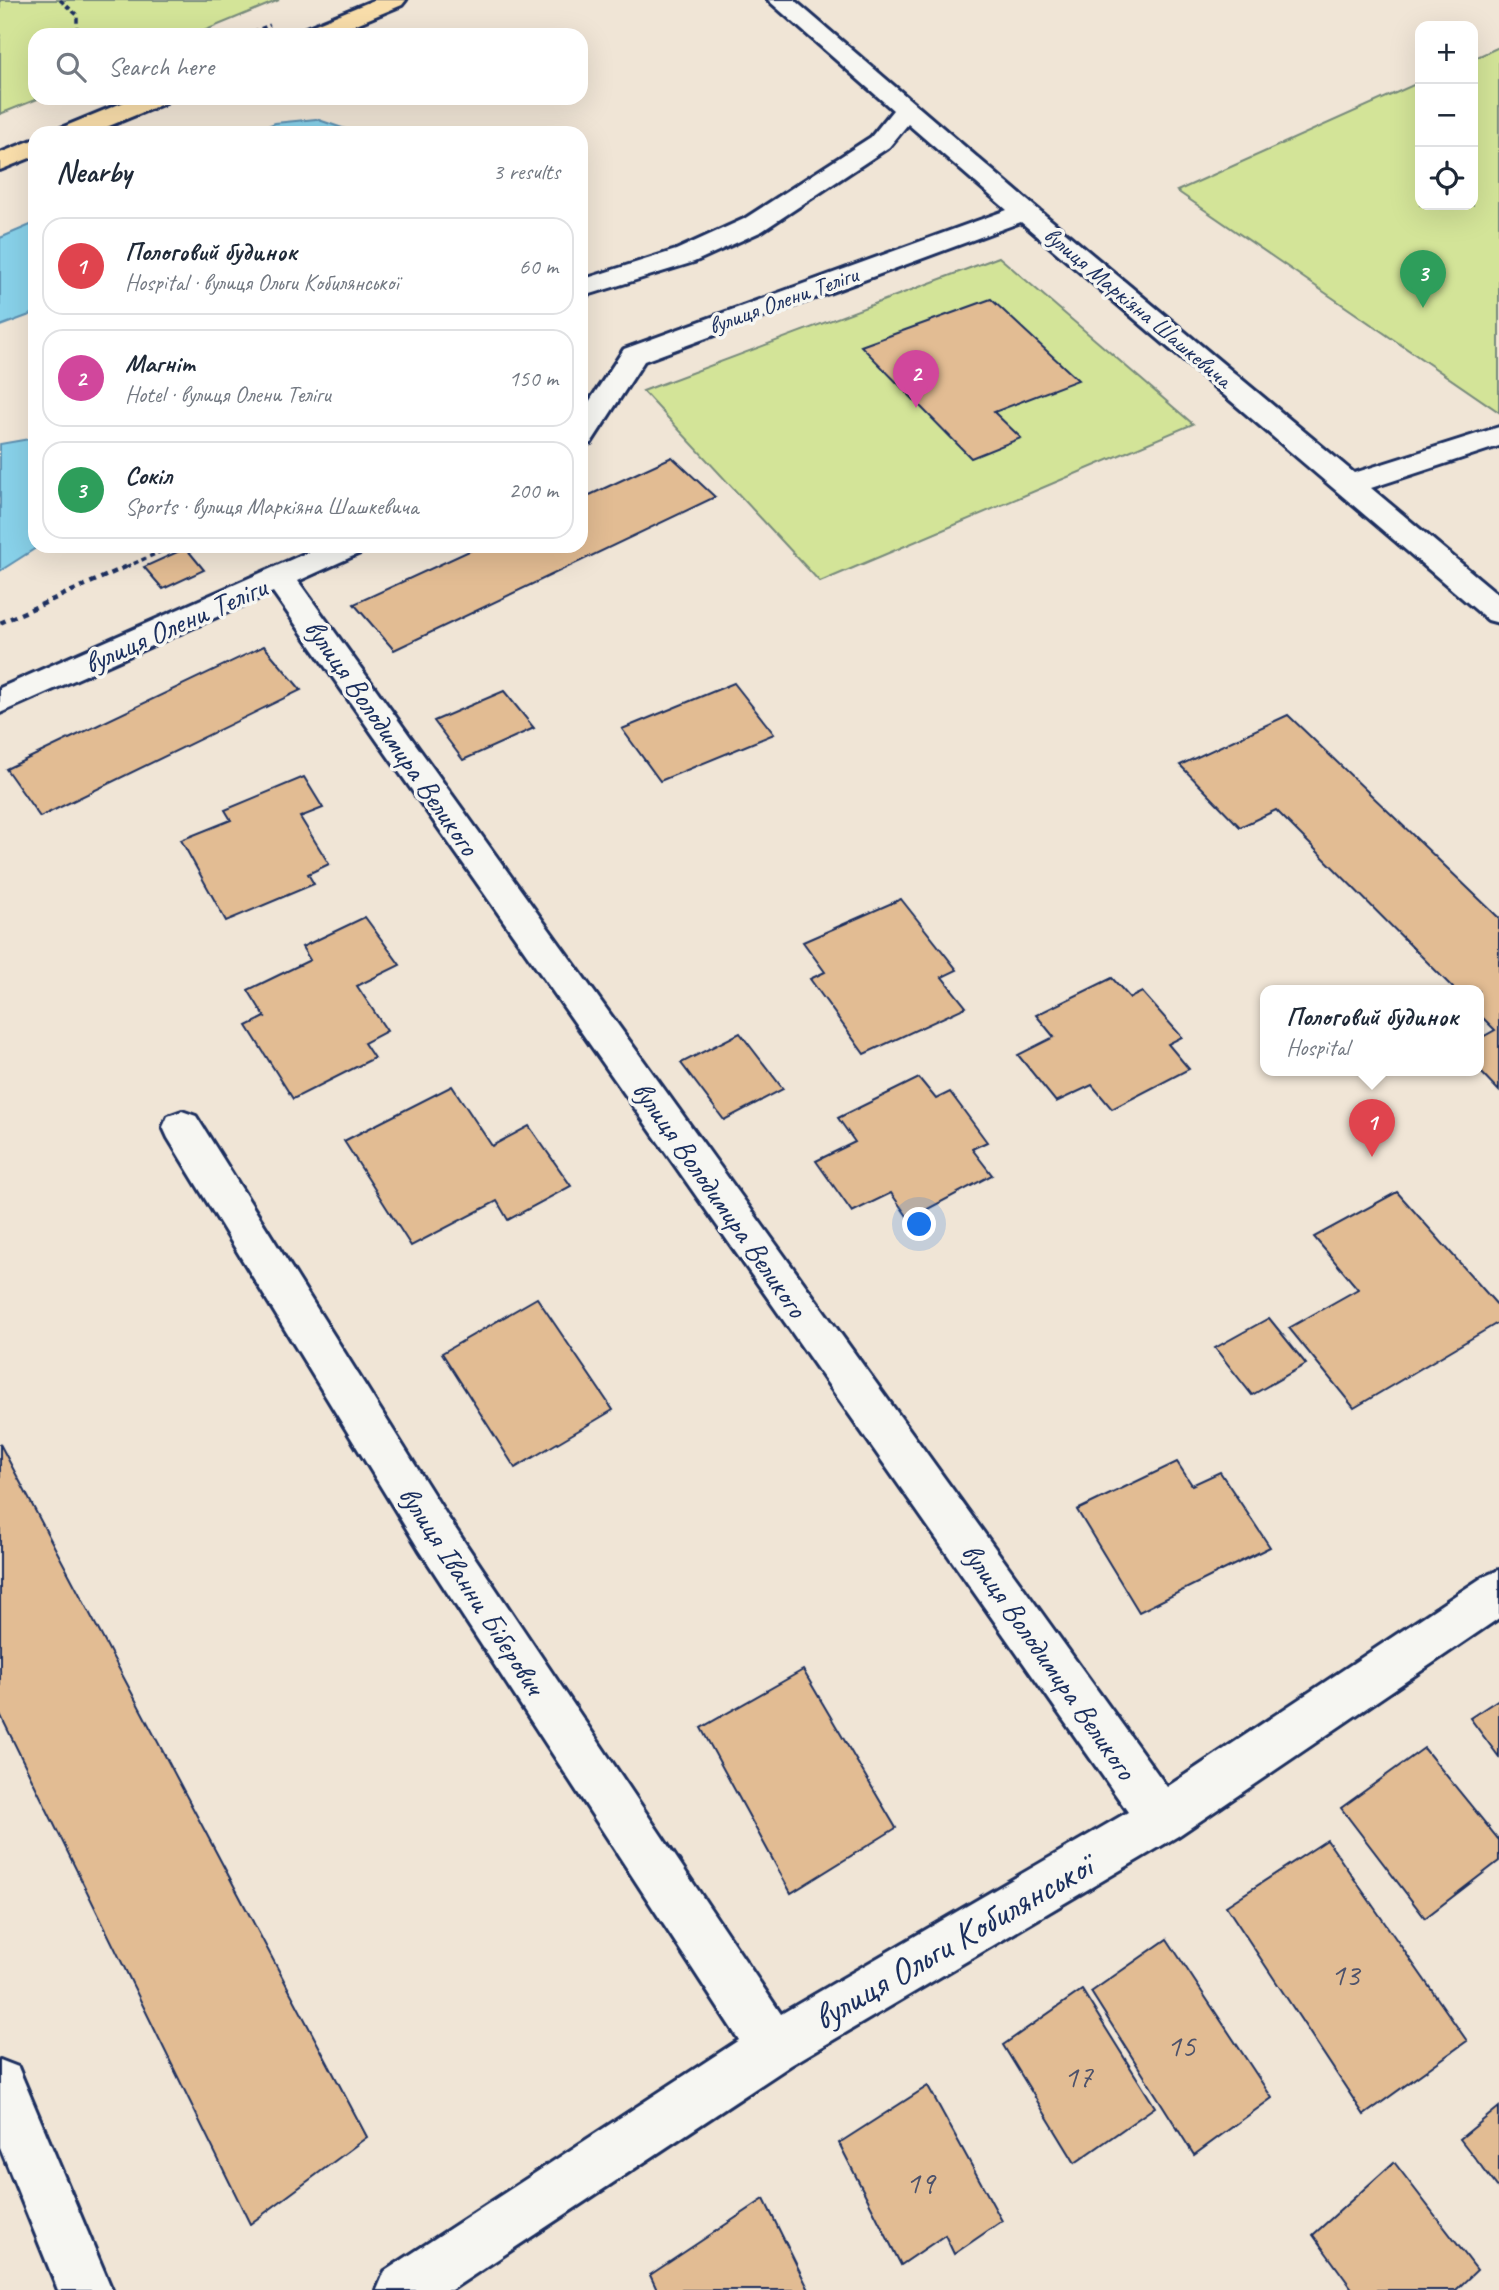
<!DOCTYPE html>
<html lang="en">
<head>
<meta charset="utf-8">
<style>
	body { margin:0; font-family:Caveat,sans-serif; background:#f6f6f7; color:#1f2937 }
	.controls { position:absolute; right:21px; top:21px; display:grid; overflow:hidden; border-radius:14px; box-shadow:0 7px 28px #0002 }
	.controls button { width:63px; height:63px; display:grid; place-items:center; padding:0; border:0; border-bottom:2px solid #e0e1e3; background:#fff; color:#1f2937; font:35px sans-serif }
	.you { position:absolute; left:920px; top:1225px; width:24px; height:24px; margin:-18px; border:5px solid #fff; border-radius:50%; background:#1a73e8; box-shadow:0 0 0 10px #1a73e833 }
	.badge { display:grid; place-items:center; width:46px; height:46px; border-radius:50%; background:#1b2f5e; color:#fff; font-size:23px; font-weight:700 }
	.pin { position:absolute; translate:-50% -58px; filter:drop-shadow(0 2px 4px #0008) }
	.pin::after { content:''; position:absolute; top:37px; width:24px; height:21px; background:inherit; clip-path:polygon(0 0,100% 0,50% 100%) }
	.popup { position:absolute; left:1260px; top:985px; width:224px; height:91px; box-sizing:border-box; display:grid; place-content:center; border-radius:14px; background:#fff; filter:drop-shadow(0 2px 5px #0005); font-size:23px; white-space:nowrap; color:#747a83 }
	.popup b { font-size:26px; color:#1f2937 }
	.popup::after { content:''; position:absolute; left:50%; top:100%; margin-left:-14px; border:14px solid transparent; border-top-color:#fff }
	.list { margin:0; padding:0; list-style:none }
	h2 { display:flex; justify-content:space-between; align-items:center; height:91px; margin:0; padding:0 28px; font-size:30px }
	h2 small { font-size:23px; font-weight:400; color:#747a83 }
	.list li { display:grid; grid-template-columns:46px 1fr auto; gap:21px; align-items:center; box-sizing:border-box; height:98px; margin:0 14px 14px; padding:0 14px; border:2px solid #e0e1e3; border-radius:21px }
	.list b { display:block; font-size:26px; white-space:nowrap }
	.list p { margin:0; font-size:23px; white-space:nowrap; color:#747a83 }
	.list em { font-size:23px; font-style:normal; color:#747a83 }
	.icon { flex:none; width:38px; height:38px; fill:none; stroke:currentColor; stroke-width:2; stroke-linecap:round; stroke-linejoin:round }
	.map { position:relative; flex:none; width:1499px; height:2290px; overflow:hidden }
	.search { position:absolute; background:#fff; box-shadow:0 7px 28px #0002; left:28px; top:28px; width:560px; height:77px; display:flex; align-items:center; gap:18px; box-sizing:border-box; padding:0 24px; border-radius:21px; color:#747a83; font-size:26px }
	.panel { position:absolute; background:#fff; box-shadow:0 7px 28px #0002; left:28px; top:126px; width:560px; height:427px; border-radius:21px }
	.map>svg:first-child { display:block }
	.green { fill:#d3e498; stroke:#778a7b; stroke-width:2 }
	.water { fill:#88d1e9; stroke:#5c90b1; stroke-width:2 }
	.building { fill:#e2bc93; stroke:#1b2f5e; stroke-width:2 }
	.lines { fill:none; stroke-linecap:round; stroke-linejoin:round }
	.minor-casing { stroke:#1b2f5e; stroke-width:6 }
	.highway-casing { stroke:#1b2f5e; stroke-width:6 }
	.path-far1 { stroke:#1b2f5e; stroke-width:3.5; stroke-dasharray:5 3.5; stroke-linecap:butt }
	.path { stroke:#1b2f5e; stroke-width:4.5; stroke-dasharray:6 5; stroke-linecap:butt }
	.minor { fill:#f6f6f2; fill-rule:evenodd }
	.highway { fill:#f9deab; fill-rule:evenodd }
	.labels { text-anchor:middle; stroke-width:7; stroke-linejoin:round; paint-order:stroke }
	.far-street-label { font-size:24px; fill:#1b2f5e; stroke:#f6f6f2 }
	.street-label { font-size:30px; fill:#1b2f5e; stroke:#f6f6f2 }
	.near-number-label { font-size:32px; fill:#4d526b }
	.near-street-label { font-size:37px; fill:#1b2f5e; stroke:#f6f6f2 }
</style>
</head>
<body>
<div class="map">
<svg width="1499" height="2290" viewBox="0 0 1499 2290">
	<rect width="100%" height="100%" fill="#f0e5d6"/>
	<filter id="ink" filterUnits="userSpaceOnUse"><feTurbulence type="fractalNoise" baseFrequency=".0143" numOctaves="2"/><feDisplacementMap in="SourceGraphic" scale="14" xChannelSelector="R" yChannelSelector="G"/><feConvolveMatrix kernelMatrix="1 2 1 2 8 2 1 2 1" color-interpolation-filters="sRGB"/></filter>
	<g filter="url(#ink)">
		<g class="green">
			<polygon points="0,0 279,0 194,35 35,35 35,98 40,98 0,114"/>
			<polygon points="1499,47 1499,412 1177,191 1420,82 1420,205 1473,205 1473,59"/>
			<polygon points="999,257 1193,424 820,582 643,391"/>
		</g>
		<g class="water">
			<polygon points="316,119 357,133 251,133 275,123"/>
			<polygon points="35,223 35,313 0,326 0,238"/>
			<polygon points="35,438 35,546 39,546 0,571 0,444"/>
		</g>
		<g class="building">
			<polygon points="991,299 1078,380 994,412 1021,438 971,458 861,346"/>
			<polygon points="672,457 715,497 394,650 354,604 480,546 581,546 581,499"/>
			<polygon points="186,548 204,570 163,589 144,567"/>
			<polygon points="264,646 301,690 40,817 6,769"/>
			<polygon points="734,683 774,734 660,781 622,729"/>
			<polygon points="504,691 534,728 463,760 434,721"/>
			<polygon points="1288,715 1499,918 1499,1091 1479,1070 1479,1039 1495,1030 1479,1014 1479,991 1456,991 1276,810 1240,827 1180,765"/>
			<polygon points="304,777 323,808 300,817 329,864 308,874 314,884 226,921 181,840 231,820 225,810"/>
			<polygon points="901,899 957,970 942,977 966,1007 864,1054 810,979 825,972 803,942"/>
			<polygon points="365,917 400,965 357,986 387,1031 364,1043 374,1058 293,1099 247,1026 265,1017 248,990 310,960 302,947"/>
			<polygon points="1112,978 1130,998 1142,992 1182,1037 1168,1044 1189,1069 1112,1109 1092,1085 1056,1102 1018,1055 1054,1037 1036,1015"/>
			<polygon points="740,1033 783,1089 724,1120 681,1063"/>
			<polygon points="919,1078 936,1099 950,1092 987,1142 972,1149 992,1175 909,1219 891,1193 852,1212 816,1161 855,1142 838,1118"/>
			<polygon points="452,1086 492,1146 529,1126 571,1186 508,1220 497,1201 411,1246 344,1141"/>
			<polygon points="1397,1192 1499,1307 1499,1322 1354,1408 1289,1328 1358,1289 1314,1237"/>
			<polygon points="537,1298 613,1410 515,1468 442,1353"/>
			<polygon points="1269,1318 1306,1364 1252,1395 1215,1348"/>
			<polygon points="0,1444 367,2137 250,2224 0,1714"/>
			<polygon points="1177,1462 1192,1485 1220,1472 1270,1547 1139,1612 1077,1510"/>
			<polygon points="803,1670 896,1828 791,1893 701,1728"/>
			<polygon points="1499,1699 1499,1757 1470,1718"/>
			<polygon points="1424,1748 1499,1840 1499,1861 1425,1918 1341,1808"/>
			<polygon points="1327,1840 1467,2041 1364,2115 1226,1906"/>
			<polygon points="1167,1939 1272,2098 1194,2155 1091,1992"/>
			<polygon points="1082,1990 1155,2107 1075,2163 1003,2045"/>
			<polygon points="928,2086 1002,2221 954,2254 945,2235 901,2265 839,2143"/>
			<polygon points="1499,2107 1499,2189 1460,2139"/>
			<polygon points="1394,2162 1477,2270 1456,2290 1353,2290 1313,2235"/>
			<polygon points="764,2199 809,2290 657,2290 650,2275"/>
		</g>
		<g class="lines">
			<g class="minor-casing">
				<g id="minor">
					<polygon points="768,0 794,0 1034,206 1354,473 1499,427 1499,446 1371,488 1499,595 1499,623 1488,620 1021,222 644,361 591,443 581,445 581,414 624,349 1007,210 908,124 889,147 762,231 694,262 581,297 581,280 676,250 744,219 871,137 893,110"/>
					<polygon points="322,546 364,546 360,553 298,581 1167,1787 1483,1577 1499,1570 1499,1618 1178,1836 791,2065 451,2290 377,2290 385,2271 739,2040 419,1549 168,1138 163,1127 168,1116 182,1111 196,1116 449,1519 781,2014 1128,1812 273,592 0,713 0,688"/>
					<polygon points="0,2060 18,2067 112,2290 58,2290 0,2147"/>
				</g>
			</g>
			<g class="highway-casing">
				<g id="highway">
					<polygon points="374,0 406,0 402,5 330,35 297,35 301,30"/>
					<polygon points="134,98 168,98 165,103 92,133 57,133 61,128"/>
					<polygon points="35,139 35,156 0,170 0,153"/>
				</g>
			</g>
			<g class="path-far1">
				<polyline points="60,0 77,15 77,35"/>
				<polyline points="245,35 270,25"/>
				<polyline points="126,567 173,546"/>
			</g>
			<polyline class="path" points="0,623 130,565"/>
			<use href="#minor" class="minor"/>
			<use href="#highway" class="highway"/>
		</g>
	</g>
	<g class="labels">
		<g class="far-street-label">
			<text transform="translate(783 300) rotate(-20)" y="8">вулиця Олени Теліги</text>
			<text transform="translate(1138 307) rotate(40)" y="8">вулиця Маркіяна Шашкевича</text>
		</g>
		<g class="street-label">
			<text transform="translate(175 625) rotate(-24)" y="10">вулиця Олени Теліги</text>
			<text transform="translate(392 737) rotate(55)" y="10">вулиця Володимира Великого</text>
			<text transform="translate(720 1199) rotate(55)" y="10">вулиця Володимира Великого</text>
			<text transform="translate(472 1590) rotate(57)" y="10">вулиця Іванни Біберович</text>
			<text transform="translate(1049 1661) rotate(55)" y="10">вулиця Володимира Великого</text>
		</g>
		<g class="near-number-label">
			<text x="1345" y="1985">13</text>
			<text x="1181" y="2056">15</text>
			<text x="1078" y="2087">17</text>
			<text x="920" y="2193">19</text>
		</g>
		<g class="near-street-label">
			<text transform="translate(952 1941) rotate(-30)" y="13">вулиця Ольги Кобилянської</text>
		</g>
	</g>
</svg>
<div class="controls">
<button>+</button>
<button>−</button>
<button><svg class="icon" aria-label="locate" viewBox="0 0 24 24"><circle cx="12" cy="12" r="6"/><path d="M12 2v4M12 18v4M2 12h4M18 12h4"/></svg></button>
</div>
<div class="you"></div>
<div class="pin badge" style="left:1372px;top:1157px;background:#e0444e">1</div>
<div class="popup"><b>Пологовий будинок</b>Hospital</div>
<div class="pin badge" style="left:916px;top:408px;background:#d1479c">2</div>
<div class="pin badge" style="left:1423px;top:308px;background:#2e9e5b">3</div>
<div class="search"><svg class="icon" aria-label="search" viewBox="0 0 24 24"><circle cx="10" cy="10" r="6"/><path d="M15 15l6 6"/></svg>Search here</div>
<section class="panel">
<h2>Nearby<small>3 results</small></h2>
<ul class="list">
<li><span class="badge" style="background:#e0444e">1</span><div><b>Пологовий будинок</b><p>Hospital · вулиця Ольги Кобилянської</p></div><em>60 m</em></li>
<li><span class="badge" style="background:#d1479c">2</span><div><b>Магніт</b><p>Hotel · вулиця Олени Теліги</p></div><em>150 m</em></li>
<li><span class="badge" style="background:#2e9e5b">3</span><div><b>Сокіл</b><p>Sports · вулиця Маркіяна Шашкевича</p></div><em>200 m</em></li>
</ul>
</section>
</div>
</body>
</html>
